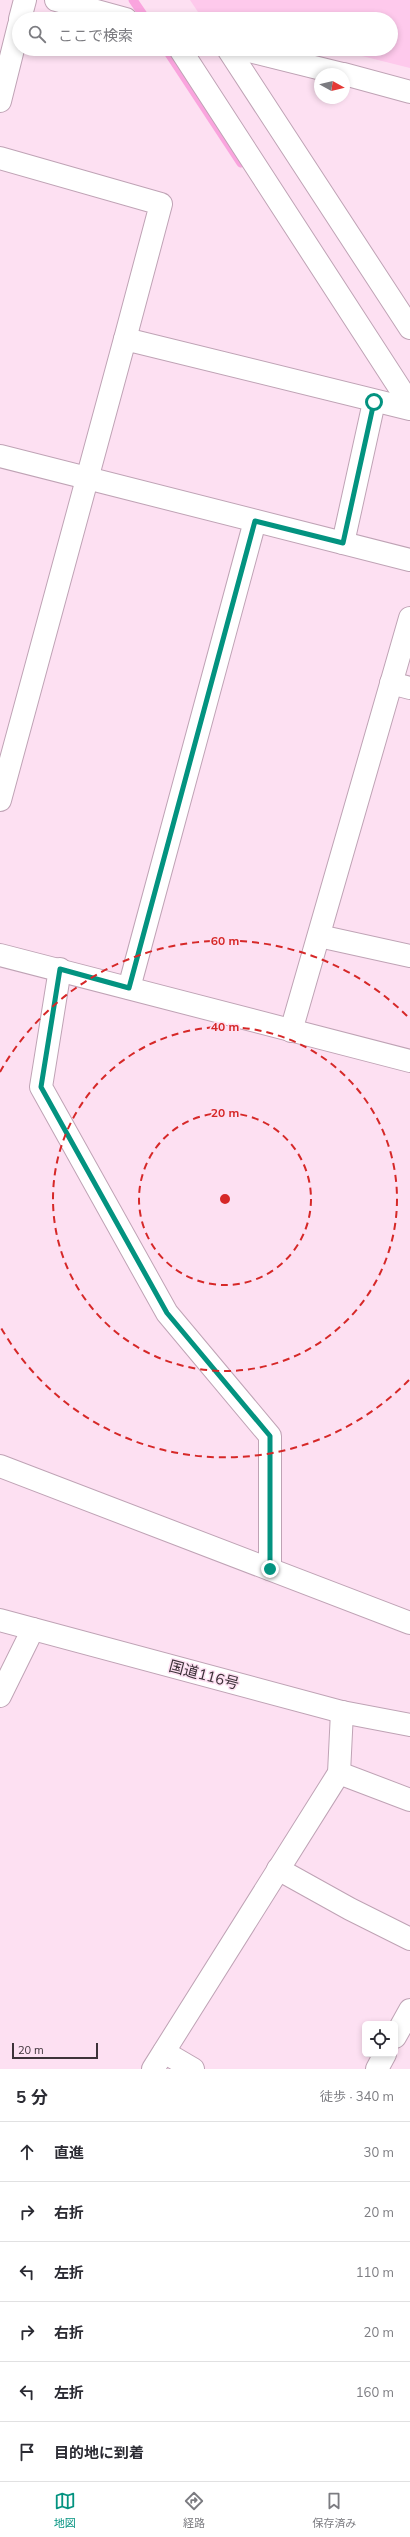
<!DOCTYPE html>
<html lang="ja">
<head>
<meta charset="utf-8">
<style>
	body { margin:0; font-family:Mulish,"Noto Sans JP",sans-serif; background:#f2f2f3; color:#2b2b33 }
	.controls { position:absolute; right:12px; bottom:12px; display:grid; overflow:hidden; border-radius:6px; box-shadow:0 2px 6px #0003 }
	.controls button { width:36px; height:36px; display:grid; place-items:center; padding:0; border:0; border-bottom:1px solid #e1e1e2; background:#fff; color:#2b2b33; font:20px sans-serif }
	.compass { position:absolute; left:314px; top:68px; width:36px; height:36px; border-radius:50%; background:#fff; box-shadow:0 2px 6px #0003; rotate:98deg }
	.scale { position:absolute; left:12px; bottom:10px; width:86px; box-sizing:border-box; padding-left:4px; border:2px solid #3d3239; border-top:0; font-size:11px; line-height:14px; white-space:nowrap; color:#3d3239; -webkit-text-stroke:3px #fde0f2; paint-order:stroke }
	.stop { position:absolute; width:12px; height:12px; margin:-9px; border:3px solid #039380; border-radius:50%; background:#fff }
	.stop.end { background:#039380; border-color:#fff; box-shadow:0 1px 4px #0008 }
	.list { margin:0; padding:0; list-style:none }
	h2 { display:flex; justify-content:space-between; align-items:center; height:52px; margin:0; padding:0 16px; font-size:17px }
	h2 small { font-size:13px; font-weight:400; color:#7c7c81 }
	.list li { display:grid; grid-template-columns:26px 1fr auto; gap:12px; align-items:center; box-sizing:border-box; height:60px; padding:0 16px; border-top:1px solid #e1e1e2 }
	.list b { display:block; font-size:15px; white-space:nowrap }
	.list em { font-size:13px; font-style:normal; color:#7c7c81 }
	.icon { flex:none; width:22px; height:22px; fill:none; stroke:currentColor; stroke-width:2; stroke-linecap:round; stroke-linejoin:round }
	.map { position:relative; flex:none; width:410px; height:2069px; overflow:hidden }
	.search { position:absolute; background:#fff; box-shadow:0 2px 6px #0003; left:12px; right:12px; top:12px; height:44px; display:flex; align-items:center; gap:10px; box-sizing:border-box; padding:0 14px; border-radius:22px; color:#7c7c81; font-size:15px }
	.sheet { height:412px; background:#fff }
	nav { display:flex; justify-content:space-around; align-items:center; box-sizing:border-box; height:56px; border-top:1px solid #e1e1e2; background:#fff; font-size:11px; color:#7c7c81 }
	nav a { display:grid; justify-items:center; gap:2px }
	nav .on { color:#039380 }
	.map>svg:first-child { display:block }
	.green { fill:#fec9ec }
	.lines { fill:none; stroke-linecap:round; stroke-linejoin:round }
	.stream { stroke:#faa4de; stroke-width:9 }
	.minor-casing { stroke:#bfa3b5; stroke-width:24 }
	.trunk-casing { stroke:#bfa3b5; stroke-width:24 }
	.minor { stroke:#fff; stroke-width:22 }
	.trunk { stroke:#fff; stroke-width:22 }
	.route { stroke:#039380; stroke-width:5 }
	.ring { fill:none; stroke:#d62828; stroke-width:2; stroke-dasharray:7 5 }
	.labels { text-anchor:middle; stroke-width:3; stroke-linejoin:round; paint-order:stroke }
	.street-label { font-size:15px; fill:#3d3239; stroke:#fde0f2 }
	.centre { fill:#d62828; stroke:#fde0f2; stroke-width:2 }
	.ring-label { font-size:12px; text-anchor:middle; font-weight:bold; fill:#d62828; stroke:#fde0f2; stroke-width:3; stroke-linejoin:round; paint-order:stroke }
</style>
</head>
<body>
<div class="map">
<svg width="410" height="2069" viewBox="0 0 410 2069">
	<rect width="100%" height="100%" fill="#fde0f2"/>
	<polygon class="green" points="190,0 410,0 410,68 334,49 391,49 391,19 214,19 200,15"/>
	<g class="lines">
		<g class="stream">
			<polyline points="133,0 146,19"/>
			<polyline points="166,49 241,163"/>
		</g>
		<g class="minor-casing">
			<g id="minor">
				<polyline points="56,0 126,19"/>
				<polyline points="20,19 25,0"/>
				<polyline points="180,49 410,404"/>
				<polyline points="228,49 410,328"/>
				<polyline points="241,49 342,74"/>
				<polyline points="344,74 410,92"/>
				<polyline points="0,101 19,25"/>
				<polyline points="0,158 161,204 125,339"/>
				<polyline points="0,456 410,560"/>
				<polyline points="343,543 374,402"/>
				<polyline points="391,683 410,688"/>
				<polyline points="0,800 125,339 410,409"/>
				<polyline points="319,936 410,956"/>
				<polyline points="0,955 410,1061"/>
				<polyline points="60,969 41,1087 167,1313 270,1436 270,1569"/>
				<polyline points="129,988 255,521"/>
				<polyline points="291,1031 410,618"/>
				<polyline points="0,1466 410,1623"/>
				<polyline points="0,1696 33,1629"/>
				<polyline points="339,1773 410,1800"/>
				<polyline points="278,1869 350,1909 410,1939"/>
				<polyline points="395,2037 410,2010"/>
				<polyline points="164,2052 193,2069"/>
				<polyline points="153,2069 339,1773 342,1712"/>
				<polyline points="377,2069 385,2054"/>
			</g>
		</g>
		<g class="trunk-casing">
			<polyline id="trunk" points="0,1620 342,1712 410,1725"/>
		</g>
		<use href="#minor" class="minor"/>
		<use href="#trunk" class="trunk"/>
	</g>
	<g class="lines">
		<polyline class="route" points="270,1569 270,1436 167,1313 41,1087 60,969 129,988 255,521 343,543 374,402"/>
	</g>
	<g class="ring">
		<circle cx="225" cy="1199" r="86"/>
		<circle cx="225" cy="1199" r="172"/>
		<path d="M409 1380A258 258 0 0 1 0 1326M0 1072A258 258 0 0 1 409 1018"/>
	</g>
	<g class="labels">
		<g class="street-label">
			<text transform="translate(204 1675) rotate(15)" y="5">国道116号</text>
		</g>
	</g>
	<circle cx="225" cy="1199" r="6" class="centre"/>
	<g class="ring-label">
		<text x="225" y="945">60 m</text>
		<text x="225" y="1031">40 m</text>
		<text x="225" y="1117">20 m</text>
	</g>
</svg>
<div class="controls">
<button><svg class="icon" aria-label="locate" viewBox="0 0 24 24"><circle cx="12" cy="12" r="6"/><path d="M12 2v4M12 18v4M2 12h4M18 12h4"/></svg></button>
</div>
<svg class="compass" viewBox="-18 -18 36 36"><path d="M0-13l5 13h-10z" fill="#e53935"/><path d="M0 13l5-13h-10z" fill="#7c7c81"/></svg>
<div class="scale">20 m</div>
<div class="stop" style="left:374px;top:402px"></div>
<div class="stop end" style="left:270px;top:1569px"></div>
<div class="search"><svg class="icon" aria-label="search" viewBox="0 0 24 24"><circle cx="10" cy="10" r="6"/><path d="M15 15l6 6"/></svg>ここで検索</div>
</div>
<section class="sheet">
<h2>5 分<small>徒歩 · 340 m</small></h2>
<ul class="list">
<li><svg class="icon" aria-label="ahead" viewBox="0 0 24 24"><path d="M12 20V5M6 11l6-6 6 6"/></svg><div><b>直進</b></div><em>30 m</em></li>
<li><svg class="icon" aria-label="right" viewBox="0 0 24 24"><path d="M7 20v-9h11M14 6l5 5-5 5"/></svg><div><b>右折</b></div><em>20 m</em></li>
<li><svg class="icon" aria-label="left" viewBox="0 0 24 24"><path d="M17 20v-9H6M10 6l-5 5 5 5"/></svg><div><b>左折</b></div><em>110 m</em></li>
<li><svg class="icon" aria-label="right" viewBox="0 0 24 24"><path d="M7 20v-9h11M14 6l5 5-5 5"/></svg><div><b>右折</b></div><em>20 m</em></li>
<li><svg class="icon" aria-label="left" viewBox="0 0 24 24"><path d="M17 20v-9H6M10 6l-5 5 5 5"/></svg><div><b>左折</b></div><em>160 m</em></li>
<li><svg class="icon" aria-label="arrive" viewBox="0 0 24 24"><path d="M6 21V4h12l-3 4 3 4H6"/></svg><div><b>目的地に到着</b></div></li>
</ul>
</section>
<nav>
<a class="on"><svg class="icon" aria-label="map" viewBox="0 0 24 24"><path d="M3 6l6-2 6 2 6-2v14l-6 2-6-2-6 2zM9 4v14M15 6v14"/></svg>地図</a>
<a><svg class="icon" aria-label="directions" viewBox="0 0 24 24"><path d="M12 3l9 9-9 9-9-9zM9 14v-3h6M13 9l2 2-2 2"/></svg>経路</a>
<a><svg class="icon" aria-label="saved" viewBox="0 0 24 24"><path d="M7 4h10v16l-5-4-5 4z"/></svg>保存済み</a>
</nav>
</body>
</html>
